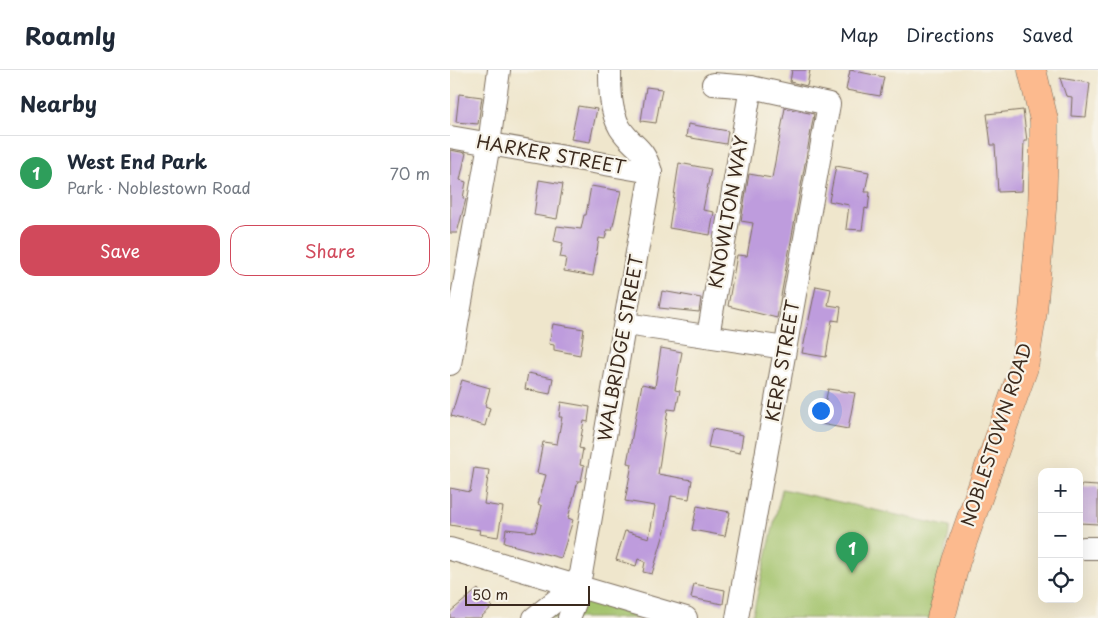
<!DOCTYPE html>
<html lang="en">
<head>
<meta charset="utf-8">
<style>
	body { margin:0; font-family:"Playpen Sans",sans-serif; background:#f2f2f3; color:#1f2937 }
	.controls { position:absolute; right:15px; bottom:15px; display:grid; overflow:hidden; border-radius:10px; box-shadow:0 5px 20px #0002 }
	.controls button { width:45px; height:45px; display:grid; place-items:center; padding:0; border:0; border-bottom:1px solid #e0e1e3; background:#fff; color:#1f2937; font:25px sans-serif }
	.scale { position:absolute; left:15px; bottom:12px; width:125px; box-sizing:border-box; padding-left:5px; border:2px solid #3b2a1e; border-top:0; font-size:14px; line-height:18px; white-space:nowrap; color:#3b2a1e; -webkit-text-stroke:4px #f7f3e8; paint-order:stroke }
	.you { position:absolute; left:370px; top:340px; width:18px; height:18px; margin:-12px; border:4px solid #fff; border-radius:50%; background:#1a73e8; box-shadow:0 0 0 8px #1a73e833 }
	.badge { display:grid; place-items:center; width:32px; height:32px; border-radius:50%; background:#d1495b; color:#fff; font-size:16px; font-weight:700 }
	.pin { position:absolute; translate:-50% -41px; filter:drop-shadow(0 1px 2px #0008) }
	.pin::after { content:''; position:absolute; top:26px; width:18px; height:15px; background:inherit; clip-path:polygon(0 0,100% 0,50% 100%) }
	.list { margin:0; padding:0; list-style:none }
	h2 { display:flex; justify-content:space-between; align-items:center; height:65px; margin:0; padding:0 20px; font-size:21px }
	h2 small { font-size:16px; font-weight:400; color:#747a83 }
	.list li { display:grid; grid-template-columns:32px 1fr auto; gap:15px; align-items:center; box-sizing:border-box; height:75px; padding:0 20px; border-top:1px solid #e0e1e3 }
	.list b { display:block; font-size:19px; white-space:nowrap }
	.list p { margin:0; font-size:16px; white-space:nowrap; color:#747a83 }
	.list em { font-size:16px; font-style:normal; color:#747a83 }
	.actions { display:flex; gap:10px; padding:15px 20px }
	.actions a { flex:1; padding:11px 0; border:1px solid #d1495b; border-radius:15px; text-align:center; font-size:18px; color:#d1495b }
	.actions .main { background:#d1495b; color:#fff }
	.icon { flex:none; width:28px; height:28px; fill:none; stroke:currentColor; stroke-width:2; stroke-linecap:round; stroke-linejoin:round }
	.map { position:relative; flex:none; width:648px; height:548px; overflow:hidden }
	header { display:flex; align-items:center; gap:30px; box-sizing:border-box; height:70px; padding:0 25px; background:#fff; border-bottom:1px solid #e0e1e3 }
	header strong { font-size:24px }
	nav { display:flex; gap:28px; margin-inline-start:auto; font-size:18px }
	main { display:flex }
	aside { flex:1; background:#fff }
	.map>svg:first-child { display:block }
	.green { fill:#a3c36c; stroke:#6f7645 }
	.building { fill:#be9cdd }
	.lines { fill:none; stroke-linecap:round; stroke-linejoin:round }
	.minor-casing { stroke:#7a6c5b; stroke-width:24 }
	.major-casing { stroke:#7a6c5b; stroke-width:29 }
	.minor { stroke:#fff; stroke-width:22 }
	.major { stroke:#fcba8e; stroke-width:28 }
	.labels { text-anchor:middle; stroke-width:4.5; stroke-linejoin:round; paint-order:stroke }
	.street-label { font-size:18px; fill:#3b2a1e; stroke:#f7f3e8 }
</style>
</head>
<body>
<header>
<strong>Roamly</strong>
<nav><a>Map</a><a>Directions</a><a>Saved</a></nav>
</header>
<main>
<aside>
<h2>Nearby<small></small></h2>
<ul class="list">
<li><span class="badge" style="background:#2e9e5b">1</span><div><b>West End Park</b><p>Park · Noblestown Road</p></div><em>70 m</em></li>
</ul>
<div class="actions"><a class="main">Save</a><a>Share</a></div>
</aside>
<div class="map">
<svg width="648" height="548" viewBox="0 0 648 548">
	<rect width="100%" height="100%" fill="#f7f3e8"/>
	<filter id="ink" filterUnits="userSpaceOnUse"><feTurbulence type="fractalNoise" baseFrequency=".02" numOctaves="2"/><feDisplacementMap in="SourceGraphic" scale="10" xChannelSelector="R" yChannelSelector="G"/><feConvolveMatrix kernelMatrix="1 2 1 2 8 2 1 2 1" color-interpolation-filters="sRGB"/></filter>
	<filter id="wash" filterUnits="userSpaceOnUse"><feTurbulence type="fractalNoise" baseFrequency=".0096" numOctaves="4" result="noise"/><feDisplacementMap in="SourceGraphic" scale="20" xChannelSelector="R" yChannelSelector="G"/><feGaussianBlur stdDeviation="1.12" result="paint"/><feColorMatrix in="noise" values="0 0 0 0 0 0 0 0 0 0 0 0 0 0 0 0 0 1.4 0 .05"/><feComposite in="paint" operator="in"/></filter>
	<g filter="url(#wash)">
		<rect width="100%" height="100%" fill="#efe6cc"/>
		<g class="green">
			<polygon points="332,419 500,457 483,548 302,548"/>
			<polygon points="135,530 191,548 100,548 114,537"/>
		</g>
		<g id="blocks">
			<g class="building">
				<polygon points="342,0 360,0 357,16 340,12"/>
				<polygon points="400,0 434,7 430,26 396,20"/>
				<polygon points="610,8 640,13 636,47 621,46 622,27 616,26"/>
				<polygon points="196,17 212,19 206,53 191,51"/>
				<polygon points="9,24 32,27 28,54 6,52"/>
				<polygon points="128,36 147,39 140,72 121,69"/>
				<polygon points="335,38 364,44 327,248 278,236 287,185 297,186 303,153 291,151 299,104 322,108"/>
				<polygon points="573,40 577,71 574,71 572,121 548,122 545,75 541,75 537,44"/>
				<polygon points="238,54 278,61 276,74 236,67"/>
				<polygon points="0,80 16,83 10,110 16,112 13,128 16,129 7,163 0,163"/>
				<polygon points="229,93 261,99 253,140 264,142 260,165 219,158"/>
				<polygon points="386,96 419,102 415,122 420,122 418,139 415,138 412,160 396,159 399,135 379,131"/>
				<polygon points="89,110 113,114 107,149 84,145"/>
				<polygon points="141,116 171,121 162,160 157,160 155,169 149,168 143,206 114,201 116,188 110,187 113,173 104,171 107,156 131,159 134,145 136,145"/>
				<polygon points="366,216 381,219 378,235 391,237 389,251 382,250 376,287 352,283"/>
				<polygon points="212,221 251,228 249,242 209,238"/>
				<polygon points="103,254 134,259 130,285 104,280 104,275 99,274"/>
				<polygon points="211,278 232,282 225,320 230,321 226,340 218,339 208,404 242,410 239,429 221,426 216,457 202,504 193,502 195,492 188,489 186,496 166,490 175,461 199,468 205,436 175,431 182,394 177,393 192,314 205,317"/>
				<polygon points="78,303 103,308 100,324 75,319"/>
				<polygon points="12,310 40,318 35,336 40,338 35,356 1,346"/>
				<polygon points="378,319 405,323 398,359 371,354"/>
				<polygon points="111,332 140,337 138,352 134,351 129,378 133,379 130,395 134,396 131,411 128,411 118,448 123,450 111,488 54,473 56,459 85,462 92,436 88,434 96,405 87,403 93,372 107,374 112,347 109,347"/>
				<polygon points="262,359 293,365 290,383 258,377"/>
				<polygon points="24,398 39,400 34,434 53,437 48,467 29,464 30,460 0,455 0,418 20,422"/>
				<polygon points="631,415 648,416 648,454 629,453"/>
				<polygon points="247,436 280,442 275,466 242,460"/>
				<polygon points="244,514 275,520 273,534 241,528"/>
				<polygon points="28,519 42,537 30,548 0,548 0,542"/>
			</g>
		</g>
	</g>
	<g filter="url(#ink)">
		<use href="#blocks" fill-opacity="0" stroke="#7a6c5b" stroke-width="1"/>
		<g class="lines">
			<g class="minor-casing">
				<g id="minor">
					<polyline points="263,14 301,17 379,34 287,548"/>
					<polyline points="0,67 201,102"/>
					<polyline points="176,254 335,278"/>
					<polyline points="258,266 301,17"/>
					<polyline points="0,294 39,74 49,0"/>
					<polyline points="634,478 648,478"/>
					<polyline points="0,479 236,548"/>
					<path d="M 84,548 L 124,516 L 131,504 L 201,102 C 193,75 183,78 170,58 C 160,41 160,19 160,0"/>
					<polyline points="119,548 125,533 124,516"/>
				</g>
			</g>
			<g class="major-casing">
				<polyline id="major" points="491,548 506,491 574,297 583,241 592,139 594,75 594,50 582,0"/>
			</g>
			<use href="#minor" class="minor"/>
			<use href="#major" class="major"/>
		</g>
	</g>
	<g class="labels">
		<g class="street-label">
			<text transform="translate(101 85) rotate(10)" y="6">HARKER STREET</text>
			<text transform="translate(279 142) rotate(-80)" y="6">KNOWLTON WAY</text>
			<text transform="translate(171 278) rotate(-80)" y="6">WALBRIDGE STREET</text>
			<text transform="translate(333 291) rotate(-80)" y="6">KERR STREET</text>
			<text transform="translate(547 365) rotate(-72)" y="6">NOBLESTOWN ROAD</text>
		</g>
	</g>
</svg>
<div class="controls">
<button>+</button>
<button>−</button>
<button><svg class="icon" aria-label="locate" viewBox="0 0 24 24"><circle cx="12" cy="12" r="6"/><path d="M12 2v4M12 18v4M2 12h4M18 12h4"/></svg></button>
</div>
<div class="scale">50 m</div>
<div class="you"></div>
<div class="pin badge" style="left:402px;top:503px;background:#2e9e5b">1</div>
</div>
</main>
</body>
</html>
